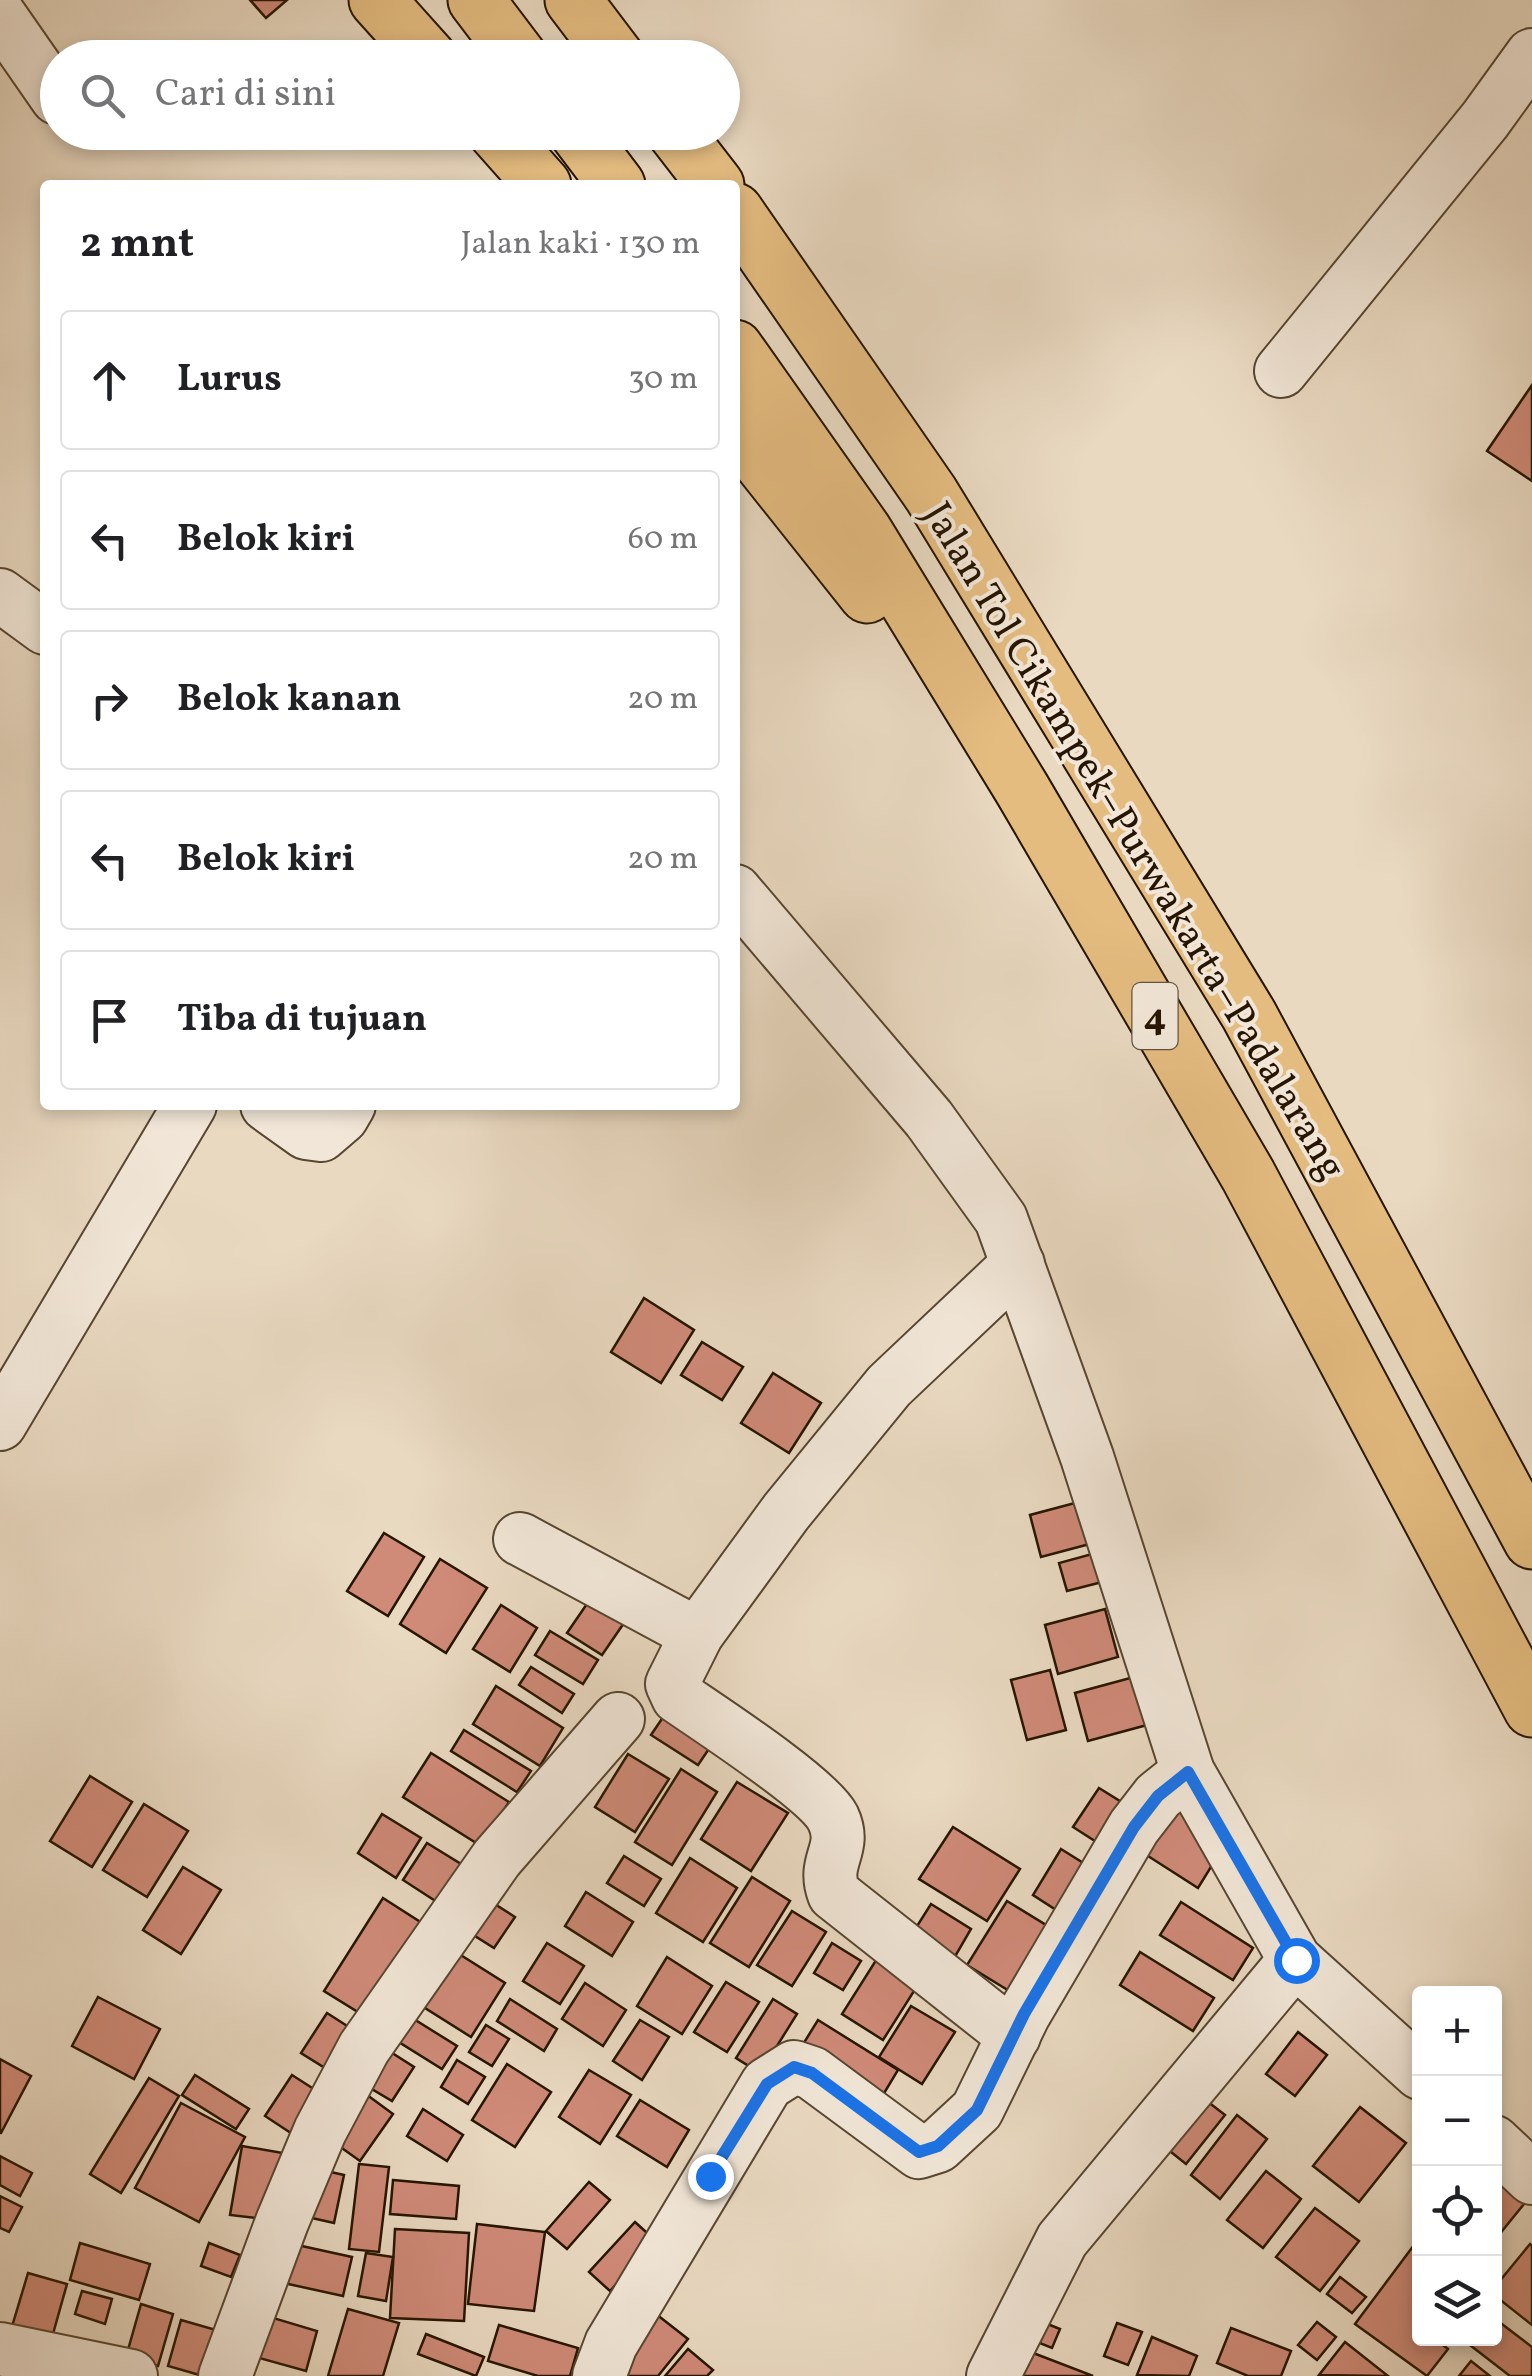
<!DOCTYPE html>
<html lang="id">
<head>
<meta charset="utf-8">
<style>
	body { margin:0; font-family:Vollkorn,serif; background:#f2f2f2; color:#202124 }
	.controls { position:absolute; right:30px; bottom:30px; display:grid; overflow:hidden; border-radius:10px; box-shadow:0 5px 15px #0003 }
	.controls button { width:90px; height:90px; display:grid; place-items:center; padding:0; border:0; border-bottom:2px solid #e0e0e0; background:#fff; color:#202124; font:50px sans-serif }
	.stop { position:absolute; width:30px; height:30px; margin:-22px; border:8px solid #1a73e8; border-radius:50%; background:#fff }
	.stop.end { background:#1a73e8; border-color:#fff; box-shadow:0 2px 10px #0008 }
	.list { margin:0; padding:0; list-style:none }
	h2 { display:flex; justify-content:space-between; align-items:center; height:130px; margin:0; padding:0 40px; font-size:42px }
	h2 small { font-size:32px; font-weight:400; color:#757577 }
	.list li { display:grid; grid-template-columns:65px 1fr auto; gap:30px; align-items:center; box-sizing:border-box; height:140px; margin:0 20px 20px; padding:0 20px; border:2px solid #e0e0e0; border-radius:10px }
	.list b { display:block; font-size:38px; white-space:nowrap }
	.list em { font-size:32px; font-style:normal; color:#757577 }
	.icon { flex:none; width:55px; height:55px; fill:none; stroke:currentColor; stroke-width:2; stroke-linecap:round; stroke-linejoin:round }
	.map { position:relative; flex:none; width:1532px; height:2376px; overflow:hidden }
	.search { position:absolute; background:#fff; box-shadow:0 5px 15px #0003; left:40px; top:40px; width:700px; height:110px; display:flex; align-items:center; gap:25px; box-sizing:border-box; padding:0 35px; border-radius:55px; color:#757577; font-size:38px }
	.panel { position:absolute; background:#fff; box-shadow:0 5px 15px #0003; left:40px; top:180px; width:700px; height:930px; border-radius:10px }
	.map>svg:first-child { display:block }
	.building { fill:#cf8a78; stroke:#261500; stroke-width:2.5 }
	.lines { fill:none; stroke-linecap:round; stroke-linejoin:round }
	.minor-casing { stroke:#574630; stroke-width:56 }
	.highway-casing { stroke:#261500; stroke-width:59 }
	.minor { stroke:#f1e6d7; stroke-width:52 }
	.highway { stroke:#e4bc80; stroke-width:55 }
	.route { stroke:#1a73e8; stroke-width:12 }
	.labels { text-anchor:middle; stroke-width:8; stroke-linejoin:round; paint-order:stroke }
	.shield { fill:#f1e6d7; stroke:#635440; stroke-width:2.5 }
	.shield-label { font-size:38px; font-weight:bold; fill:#261500 }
	.street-label { font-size:40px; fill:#261500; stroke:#f1e6d7 }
</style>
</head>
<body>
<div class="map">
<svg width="1532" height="2376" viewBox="0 0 1532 2376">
	<rect width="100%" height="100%" fill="#e9d9c1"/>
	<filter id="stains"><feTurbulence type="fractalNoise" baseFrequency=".002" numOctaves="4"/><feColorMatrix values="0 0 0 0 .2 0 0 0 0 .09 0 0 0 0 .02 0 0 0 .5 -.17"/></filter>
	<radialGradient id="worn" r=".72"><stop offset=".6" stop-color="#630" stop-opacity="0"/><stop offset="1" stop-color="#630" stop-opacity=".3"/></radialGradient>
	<g class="building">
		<polygon points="250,0 287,0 266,18"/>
		<polygon points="1532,385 1532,481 1487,451"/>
		<polygon points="644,1298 694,1330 661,1383 611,1352"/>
		<polygon points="702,1342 743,1367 722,1400 681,1375"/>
		<polygon points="773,1373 821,1403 789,1453 741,1423"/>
		<polygon points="1086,1500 1097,1542 1041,1557 1030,1515"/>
		<polygon points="384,1533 424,1557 388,1616 347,1591"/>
		<polygon points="1103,1551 1110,1580 1067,1591 1059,1563"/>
		<polygon points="440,1559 487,1588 446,1653 400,1624"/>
		<polygon points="591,1598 626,1620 602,1655 567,1633"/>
		<polygon points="501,1605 537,1628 510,1672 473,1649"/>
		<polygon points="1105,1609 1118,1657 1058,1674 1045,1625"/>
		<polygon points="550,1631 598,1660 583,1684 535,1655"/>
		<polygon points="531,1667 574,1694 562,1713 519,1685"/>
		<polygon points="1050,1670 1066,1730 1027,1740 1011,1680"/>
		<polygon points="1145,1674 1158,1722 1088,1741 1075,1693"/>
		<polygon points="496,1686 563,1728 540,1766 473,1724"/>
		<polygon points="674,1701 721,1731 698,1765 651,1735"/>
		<polygon points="464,1730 531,1771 517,1792 451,1751"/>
		<polygon points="431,1753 509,1802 481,1846 403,1797"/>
		<polygon points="628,1754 669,1779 635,1832 595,1807"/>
		<polygon points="681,1769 717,1792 672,1865 635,1842"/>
		<polygon points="90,1776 132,1802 92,1867 50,1841"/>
		<polygon points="737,1782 788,1813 751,1871 701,1839"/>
		<polygon points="1099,1788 1123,1803 1098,1843 1073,1827"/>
		<polygon points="1167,1803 1227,1841 1198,1888 1137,1849"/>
		<polygon points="144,1804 188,1831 147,1897 103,1870"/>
		<polygon points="382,1814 421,1838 396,1878 358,1853"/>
		<polygon points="953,1827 1020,1869 987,1921 919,1879"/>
		<polygon points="427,1843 461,1864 437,1902 403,1880"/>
		<polygon points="1061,1849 1096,1871 1067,1917 1033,1895"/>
		<polygon points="624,1856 661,1879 644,1906 607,1883"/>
		<polygon points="690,1858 737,1888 703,1942 656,1913"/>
		<polygon points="183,1867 221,1890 181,1954 143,1930"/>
		<polygon points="752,1877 790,1901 749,1967 710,1943"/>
		<polygon points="476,1892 515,1917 494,1948 456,1924"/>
		<polygon points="586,1892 633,1922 612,1956 565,1926"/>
		<polygon points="383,1898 425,1925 366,2017 324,1991"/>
		<polygon points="1007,1901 1059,1933 1019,1997 967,1965"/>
		<polygon points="1181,1902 1253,1948 1233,1980 1160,1935"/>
		<polygon points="931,1904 971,1929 953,1960 912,1934"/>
		<polygon points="792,1911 826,1932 792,1986 757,1965"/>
		<polygon points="440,1942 505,1983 471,2037 406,1996"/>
		<polygon points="547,1943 584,1966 560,2004 523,1981"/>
		<polygon points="832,1943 861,1961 843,1990 814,1973"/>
		<polygon points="1140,1952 1214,1998 1193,2031 1120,1985"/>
		<polygon points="880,1954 921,1980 883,2040 842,2014"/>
		<polygon points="667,1957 712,1986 682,2034 637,2006"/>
		<polygon points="726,1982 759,2002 727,2052 694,2032"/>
		<polygon points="585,1983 626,2010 603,2046 562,2019"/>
		<polygon points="98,1997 160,2029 134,2079 72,2046"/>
		<polygon points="510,1999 557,2029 544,2051 497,2021"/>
		<polygon points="773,1999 797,2014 760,2073 736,2058"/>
		<polygon points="911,2006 955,2032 922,2084 879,2057"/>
		<polygon points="327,2013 366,2038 341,2078 301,2053"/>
		<polygon points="409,2016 457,2046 442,2069 394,2039"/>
		<polygon points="640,2020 669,2037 642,2080 613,2061"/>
		<polygon points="818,2020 898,2070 877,2105 797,2054"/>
		<polygon points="486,2025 509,2039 492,2066 469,2052"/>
		<polygon points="1298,2032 1327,2055 1295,2096 1266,2074"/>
		<polygon points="378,2044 414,2067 392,2101 355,2079"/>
		<polygon points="0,2059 31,2076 1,2133 0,2133"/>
		<polygon points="457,2060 485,2077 468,2104 441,2087"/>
		<polygon points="507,2064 551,2092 515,2147 472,2120"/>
		<polygon points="589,2070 631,2095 600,2144 559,2117"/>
		<polygon points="195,2075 249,2109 236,2129 182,2095"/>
		<polygon points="292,2075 331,2100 303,2141 265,2116"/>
		<polygon points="149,2078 179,2096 121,2193 90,2174"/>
		<polygon points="1190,2088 1225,2115 1186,2164 1151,2136"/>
		<polygon points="359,2089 393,2114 360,2161 325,2136"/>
		<polygon points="640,2100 689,2130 667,2167 617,2136"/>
		<polygon points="181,2103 245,2137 199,2222 135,2188"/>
		<polygon points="1360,2107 1406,2143 1359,2202 1313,2166"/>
		<polygon points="423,2109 463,2135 447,2161 407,2136"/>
		<polygon points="1237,2115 1267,2139 1220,2199 1191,2175"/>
		<polygon points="242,2146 294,2155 273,2220 230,2215"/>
		<polygon points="1494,2155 1532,2194 1494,2241"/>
		<polygon points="0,2156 32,2173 20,2196 0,2185"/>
		<polygon points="359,2164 389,2167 379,2252 349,2249"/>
		<polygon points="313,2168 344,2175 334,2223 303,2216"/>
		<polygon points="1266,2171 1301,2199 1263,2248 1227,2220"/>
		<polygon points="393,2180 459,2186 456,2219 390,2214"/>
		<polygon points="589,2182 610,2200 567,2249 546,2231"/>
		<polygon points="0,2196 22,2207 9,2232 0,2228"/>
		<polygon points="1315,2208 1359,2241 1320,2291 1276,2257"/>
		<polygon points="635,2222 656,2241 610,2291 589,2272"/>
		<polygon points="477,2224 545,2232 534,2311 468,2304"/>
		<polygon points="395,2229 469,2233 464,2321 390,2318"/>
		<polygon points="1420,2237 1420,2338 1434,2338 1448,2349 1427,2376 1355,2324"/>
		<polygon points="279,2241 352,2257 343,2296 270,2280"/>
		<polygon points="80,2243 150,2264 139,2300 70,2280"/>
		<polygon points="209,2243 240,2255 231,2277 201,2266"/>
		<polygon points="1530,2244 1532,2246 1532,2325 1494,2295 1494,2288"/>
		<polygon points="366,2253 393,2257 386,2301 358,2296"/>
		<polygon points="28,2273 67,2284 51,2341 11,2330"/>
		<polygon points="1340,2277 1366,2297 1352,2313 1327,2294"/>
		<polygon points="82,2291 112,2299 105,2324 75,2314"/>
		<polygon points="141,2304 173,2314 158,2366 126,2357"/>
		<polygon points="348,2309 399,2323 383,2376 328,2376"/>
		<polygon points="250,2311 317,2331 306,2371 238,2352"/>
		<polygon points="656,2314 688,2339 658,2376 612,2376"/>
		<polygon points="1030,2317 1060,2329 1052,2348 1022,2336"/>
		<polygon points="1494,2318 1532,2347 1532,2376 1510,2376 1466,2342 1469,2338 1494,2338"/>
		<polygon points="181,2320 223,2332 203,2376 168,2366"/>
		<polygon points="1317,2322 1336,2337 1317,2360 1298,2345"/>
		<polygon points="1117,2323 1142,2332 1128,2365 1104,2356"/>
		<polygon points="499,2325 578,2348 570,2376 538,2376 488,2361"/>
		<polygon points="1231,2328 1291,2351 1281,2376 1248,2376 1217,2363"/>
		<polygon points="426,2334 484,2357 476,2376 418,2354"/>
		<polygon points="1152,2337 1197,2356 1189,2376 1137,2375"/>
		<polygon points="1345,2342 1388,2376 1319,2375"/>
		<polygon points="688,2349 713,2370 707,2376 665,2376"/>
		<polygon points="1028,2351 1093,2376 1019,2376"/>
		<polygon points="1471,2361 1490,2376 1459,2376"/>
	</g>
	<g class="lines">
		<g class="minor-casing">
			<g id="minor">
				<polyline points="0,16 57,98"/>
				<polyline points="1281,371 1485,120 1532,55"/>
				<polyline points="0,595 45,628"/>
				<polyline points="735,891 929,1119 1001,1219 1087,1457 1188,1772 1295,1960 1420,2073"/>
				<polyline points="267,1105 306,1133 321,1135 342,1117 349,1105"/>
				<polyline points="0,1424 190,1105"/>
				<polyline points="520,1539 697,1634"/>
				<path d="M 1014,2036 L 834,1894 C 821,1860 848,1850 833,1818 C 818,1789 710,1719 678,1697 L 672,1684 L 697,1634 L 786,1512 L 889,1386 L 1018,1264"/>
				<polyline points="1494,2142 1532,2178"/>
				<polyline points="0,2349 131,2376"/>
				<polyline points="225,2376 282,2222 320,2131 364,2048 497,1858 618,1719"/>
				<polyline points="599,2376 611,2344 767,2084 794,2067 812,2073 919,2152 938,2146 977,2110 1024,2014 1134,1827 1158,1796 1188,1772"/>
				<polyline points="993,2376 1062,2240 1295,1960"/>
			</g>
		</g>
		<g class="highway-casing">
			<g id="highway">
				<polyline points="377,0 429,58"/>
				<polyline points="476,0 520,58"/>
				<polyline points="573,0 617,58"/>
				<polyline points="496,132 543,185"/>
				<polyline points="577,132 617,185"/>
				<polyline points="675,132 716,185"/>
				<polyline points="735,211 931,494 1249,1015 1532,1541"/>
				<polyline points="735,348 864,531 1022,789 1248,1175 1532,1709"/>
				<polyline points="735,429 867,595"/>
			</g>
		</g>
		<use href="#minor" class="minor"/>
		<use href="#highway" class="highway"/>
	</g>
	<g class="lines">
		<polyline class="route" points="710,2176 767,2084 794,2067 812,2073 919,2152 938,2146 977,2110 1024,2014 1134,1827 1158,1796 1188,1772 1296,1960"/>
	</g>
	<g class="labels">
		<rect class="shield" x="1132.5" y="983" width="45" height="66" rx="8"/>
		<g class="shield-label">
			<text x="1155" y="1029">4</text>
		</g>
		<g class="street-label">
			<text transform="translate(1136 840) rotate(59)" y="14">Jalan Tol Cikampek–Purwakarta–Padalarang</text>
		</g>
	</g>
	<rect width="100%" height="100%" filter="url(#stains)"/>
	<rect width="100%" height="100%" fill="url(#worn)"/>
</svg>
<div class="controls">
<button>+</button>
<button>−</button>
<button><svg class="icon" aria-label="locate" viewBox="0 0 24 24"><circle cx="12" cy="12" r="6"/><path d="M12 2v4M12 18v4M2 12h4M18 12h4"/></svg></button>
<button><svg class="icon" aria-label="layers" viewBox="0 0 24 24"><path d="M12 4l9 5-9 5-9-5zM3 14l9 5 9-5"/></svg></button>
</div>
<div class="stop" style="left:1296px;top:1960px"></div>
<div class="stop end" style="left:710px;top:2176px"></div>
<div class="search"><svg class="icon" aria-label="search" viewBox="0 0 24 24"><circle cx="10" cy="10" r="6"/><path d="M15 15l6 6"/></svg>Cari di sini</div>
<section class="panel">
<h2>2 mnt<small>Jalan kaki · 130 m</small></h2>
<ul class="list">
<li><svg class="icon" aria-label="ahead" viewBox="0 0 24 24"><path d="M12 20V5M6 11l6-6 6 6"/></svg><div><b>Lurus</b></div><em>30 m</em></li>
<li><svg class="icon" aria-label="left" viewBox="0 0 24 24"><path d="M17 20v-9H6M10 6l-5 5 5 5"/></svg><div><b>Belok kiri</b></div><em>60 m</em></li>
<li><svg class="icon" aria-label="right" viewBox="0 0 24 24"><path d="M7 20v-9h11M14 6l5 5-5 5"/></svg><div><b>Belok kanan</b></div><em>20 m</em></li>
<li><svg class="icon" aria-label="left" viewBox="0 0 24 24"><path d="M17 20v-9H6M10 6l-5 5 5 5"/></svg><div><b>Belok kiri</b></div><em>20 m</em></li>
<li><svg class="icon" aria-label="arrive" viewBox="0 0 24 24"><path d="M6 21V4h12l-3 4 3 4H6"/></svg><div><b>Tiba di tujuan</b></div></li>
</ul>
</section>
</div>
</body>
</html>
